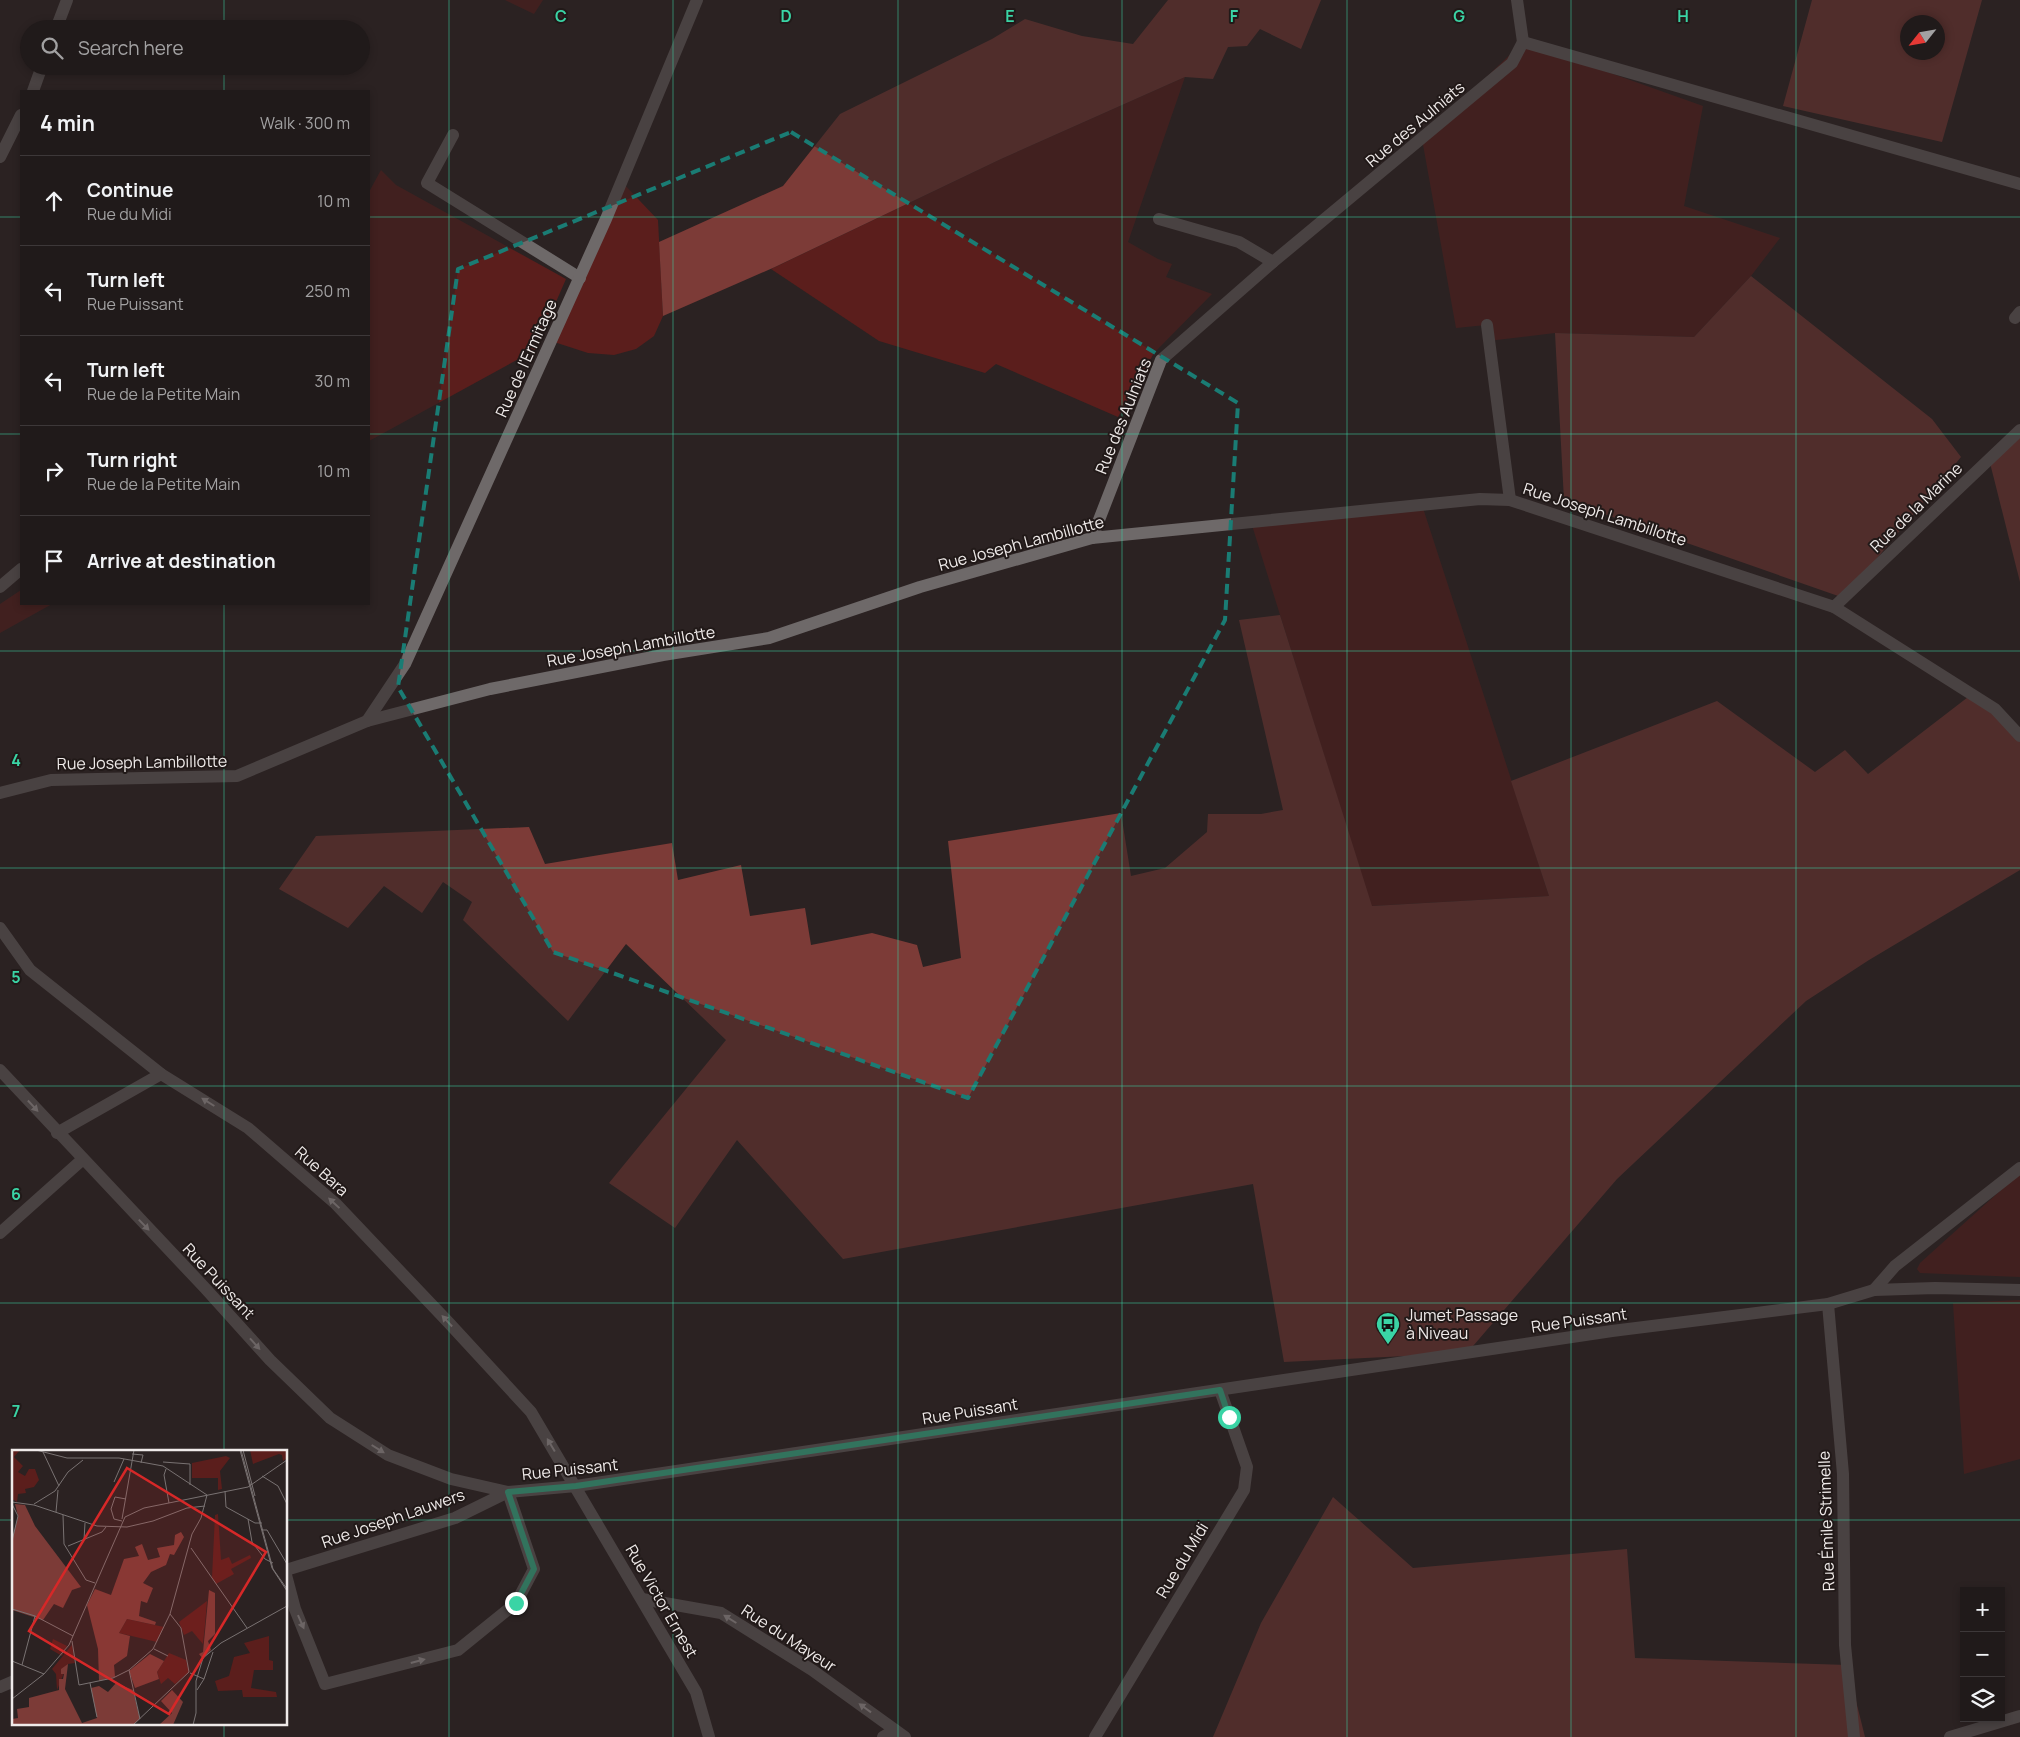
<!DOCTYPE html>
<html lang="en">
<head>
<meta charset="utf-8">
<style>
	body { margin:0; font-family:Manrope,sans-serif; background:#282323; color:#f1f3f6 }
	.controls { position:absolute; right:15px; bottom:15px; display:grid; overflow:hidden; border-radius:0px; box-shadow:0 2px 8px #0003 }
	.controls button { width:45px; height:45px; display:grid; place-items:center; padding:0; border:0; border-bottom:1px solid #3d3839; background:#201a1a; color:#f1f3f6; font:25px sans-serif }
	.compass { position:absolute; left:1900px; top:15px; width:45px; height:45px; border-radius:50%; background:#201a1a; box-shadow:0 2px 8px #0003; rotate:239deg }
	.stop { position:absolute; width:15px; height:15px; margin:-11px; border:4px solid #3ad4a5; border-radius:50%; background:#fff }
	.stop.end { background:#3ad4a5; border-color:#fff; box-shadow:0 1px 5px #0008 }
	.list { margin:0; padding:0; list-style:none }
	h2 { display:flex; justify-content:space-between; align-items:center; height:65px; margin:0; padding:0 20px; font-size:21px }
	h2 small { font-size:16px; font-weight:400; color:#a2a1a2 }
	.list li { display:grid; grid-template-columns:32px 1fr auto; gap:15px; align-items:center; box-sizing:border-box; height:90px; padding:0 20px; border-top:1px solid #3d3839 }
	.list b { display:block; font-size:19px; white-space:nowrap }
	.list p { margin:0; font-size:16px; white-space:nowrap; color:#a2a1a2 }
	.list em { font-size:16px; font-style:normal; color:#a2a1a2 }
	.icon { flex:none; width:28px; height:28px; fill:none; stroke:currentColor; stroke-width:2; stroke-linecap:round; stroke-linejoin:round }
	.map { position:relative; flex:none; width:2020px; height:1737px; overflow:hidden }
	.search { position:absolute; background:#201a1a; box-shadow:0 2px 8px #0003; left:20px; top:20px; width:350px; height:55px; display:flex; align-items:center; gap:12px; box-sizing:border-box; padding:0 18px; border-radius:28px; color:#a2a1a2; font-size:19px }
	.panel { position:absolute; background:#201a1a; box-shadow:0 2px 8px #0003; left:20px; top:90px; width:350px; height:515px; border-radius:0px }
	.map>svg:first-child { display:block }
	.green { fill:#5b1e1c }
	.forest { fill:#7c3b37; fill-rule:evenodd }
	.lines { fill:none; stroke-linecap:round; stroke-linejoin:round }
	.minor { stroke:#6e6969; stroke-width:12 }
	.oneway { fill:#bbb6b6 }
	.route { stroke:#3ad4a5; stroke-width:6 }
	.marked { fill:none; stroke:#1a7c74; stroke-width:4; stroke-dasharray:10 6; stroke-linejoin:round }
	.grid { fill:none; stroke:#3ad4a5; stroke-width:1; stroke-opacity:0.55 }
	.labels { text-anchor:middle; stroke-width:4; stroke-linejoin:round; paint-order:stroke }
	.street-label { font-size:16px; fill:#efeae9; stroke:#211918 }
	.poi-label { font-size:16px; fill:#efeae9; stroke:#211918; text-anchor:start }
	.inset-road { fill:none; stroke:#797272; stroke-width:1 }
	.view { fill:#d62828; fill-opacity:0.15; stroke:#d62828; stroke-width:2.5 }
	.inset-edge { fill:none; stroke:#efeae9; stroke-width:2.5 }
	.grid-label { font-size:16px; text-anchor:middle; font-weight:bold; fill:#3ad4a5; stroke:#211918; stroke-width:4; stroke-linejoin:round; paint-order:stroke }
</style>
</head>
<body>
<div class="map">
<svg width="2020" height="1737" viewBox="0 0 2020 1737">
	<rect width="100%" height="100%" fill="#2b2222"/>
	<g class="green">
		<polygon points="505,0 543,0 534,14"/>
		<polygon points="1523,42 1703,106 1684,206 1780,238 1751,276 1694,337 1555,333 1488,341 1486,325 1456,328 1422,139"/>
		<polygon points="1185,77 1128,242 1158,259 1172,264 1166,277 1212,294 1154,353 1118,417 996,364 985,373 879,341 771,269 1001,159"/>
		<polygon points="381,170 396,185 566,279 535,350 369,441 369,192"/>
		<polygon points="622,182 658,220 663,316 654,336 636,349 614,355 588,353 551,341"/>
		<polygon points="1422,505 1549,896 1371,906 1251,522"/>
		<polygon points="21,590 21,604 52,604 0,633 0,604"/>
		<polygon points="2020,1173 2020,1277 1920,1273 1917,1269 1920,1263"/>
		<polygon points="2020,1300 2020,1459 1964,1474 1953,1303"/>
	</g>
	<g class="forest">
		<polygon points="1168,0 1321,0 1301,49 1260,29 1247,46 1228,47 1213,79 1185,77 1001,159 775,267 663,316 659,242 783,186 840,114 992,39 1025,19 1082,36 1133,44"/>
		<path d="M 1812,0 L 1982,0 L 1942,142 L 1783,106 ZM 1908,22 L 1938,22 L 1938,52 L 1908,52 Z"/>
		<polygon points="1751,276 1932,419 1961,457 1844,598 1564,500 1555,333 1694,337"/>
		<polygon points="2020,430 2020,582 1989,459"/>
		<polygon points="1280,615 1372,906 1549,896 1511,781 1717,701 1815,772 1845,750 1868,774 1972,694 2020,736 2020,870 1869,960 1806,1001 1617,1179 1467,1353 1284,1362 1253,1184 843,1259 737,1140 675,1228 609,1183 726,1040 626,944 568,1021 463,920 472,902 443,882 422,913 384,886 348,928 279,889 316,836 529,827 545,864 672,843 678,880 741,865 750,916 805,908 811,945 872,933 917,945 923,967 961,958 948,841 1121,813 1131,876 1165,868 1207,832 1208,814 1261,814 1283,810 1239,620"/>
		<polygon points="1333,1497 1413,1568 1627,1549 1635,1658 1847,1665 1865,1737 1213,1737 1261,1623"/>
	</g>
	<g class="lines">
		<g class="minor">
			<polyline points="1517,0 1523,42"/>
			<polyline points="56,29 67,0"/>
			<polyline points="1523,42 2020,184"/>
			<polyline points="33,91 42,66"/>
			<polyline points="453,135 427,183 580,278"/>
			<polyline points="0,157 21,115"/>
			<polyline points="1159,219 1239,242 1273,262"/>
			<polyline points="2015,318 2020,312"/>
			<polyline points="1487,325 1510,500"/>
			<polyline points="1092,538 1161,360 1273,262 1512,63 1523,42"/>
			<polyline points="0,587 21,569"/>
			<polyline points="1834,607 2020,430"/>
			<polyline points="367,721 405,664 606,219 697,0"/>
			<polyline points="0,793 51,780 237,776 367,721 490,689 663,655 769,638 920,587 1092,538 1480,499 1510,500 1834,607 1995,709 2020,736"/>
			<polyline points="0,928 30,970 161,1074 248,1128 336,1204 449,1323 531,1412 696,1692 709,1737"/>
			<polyline points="0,1070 205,1288 270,1360 330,1418 388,1455 451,1479 508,1492 576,1486 1612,1331 1828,1304 1874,1290 1935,1288 2020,1290"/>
			<polyline points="57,1133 161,1074"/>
			<polyline points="0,1233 83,1159"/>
			<polyline points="1874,1290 1895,1266 2020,1168"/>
			<polyline points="1828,1304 1843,1474 1845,1645 1854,1737"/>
			<polyline points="286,1570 455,1518 508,1492"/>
			<polyline points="286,1575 295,1609 325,1684 458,1650 516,1603 534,1569 508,1492"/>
			<polyline points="642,1599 721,1613 812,1670 905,1737"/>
			<polyline points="0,1687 14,1681"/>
			<polyline points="883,1737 895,1730"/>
			<polyline points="1095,1737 1244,1490 1247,1467 1220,1390"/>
			<polyline points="1950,1737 2020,1716"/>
		</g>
	</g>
	<defs><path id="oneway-solid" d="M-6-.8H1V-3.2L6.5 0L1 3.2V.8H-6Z" transform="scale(1.25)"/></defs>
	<g class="oneway">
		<use href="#oneway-solid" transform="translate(208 1102) rotate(-148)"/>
		<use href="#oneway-solid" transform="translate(33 1106) rotate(47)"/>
		<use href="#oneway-solid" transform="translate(334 1203) rotate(-137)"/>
		<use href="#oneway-solid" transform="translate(144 1225) rotate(46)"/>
		<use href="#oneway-solid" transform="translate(447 1321) rotate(-133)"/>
		<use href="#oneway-solid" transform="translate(255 1344) rotate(48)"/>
		<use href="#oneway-solid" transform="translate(551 1445) rotate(-121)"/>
		<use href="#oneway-solid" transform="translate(378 1449) rotate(32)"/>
		<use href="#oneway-solid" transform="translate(730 1619) rotate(-148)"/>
		<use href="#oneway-solid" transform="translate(301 1622) rotate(66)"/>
		<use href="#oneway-solid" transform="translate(418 1661) rotate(-15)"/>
		<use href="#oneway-solid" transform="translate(865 1708) rotate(-144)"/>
	</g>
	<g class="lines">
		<polyline class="route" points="516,1603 534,1569 508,1492 576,1486 1220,1390 1229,1417"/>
	</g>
	<path d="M0 0H2020V1737H0ZM 791,132 L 1238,403 L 1225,620 L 968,1098 L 553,952 L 398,687 L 458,269 Z" fill="#2b2222" fill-opacity=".55" fill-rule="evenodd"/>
	<path class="marked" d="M 791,132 L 1238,403 L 1225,620 L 968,1098 L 553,952 L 398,687 L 458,269 Z"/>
	<path class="grid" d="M 224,0 L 224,29M 449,0 L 449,1737M 673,0 L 673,1737M 898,0 L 898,1737M 1122,0 L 1122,1737M 1347,0 L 1347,1737M 1571,0 L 1571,1737M 1796,0 L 1796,1737M 224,66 L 224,91M 0,217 L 21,217M 369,217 L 2020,217M 0,434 L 21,434M 369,434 L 2020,434M 224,604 L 224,1451M 0,651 L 2020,651M 0,868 L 2020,868M 0,1086 L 2020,1086M 0,1303 L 2020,1303M 0,1520 L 14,1520M 286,1520 L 2020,1520M 224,1723 L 224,1737"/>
	<defs>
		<g id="bus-pin" transform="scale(1.25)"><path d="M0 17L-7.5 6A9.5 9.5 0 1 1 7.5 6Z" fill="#3ad4a5" stroke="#211918"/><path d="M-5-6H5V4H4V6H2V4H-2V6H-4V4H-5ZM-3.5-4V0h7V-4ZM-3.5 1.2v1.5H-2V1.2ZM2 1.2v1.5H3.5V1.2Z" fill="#111"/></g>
	</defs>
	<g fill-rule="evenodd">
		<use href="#bus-pin" x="1388" y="1324"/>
	</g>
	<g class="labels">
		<g class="street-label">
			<text transform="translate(1415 124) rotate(-40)" y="6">Rue des Aulniats</text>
			<text transform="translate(526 358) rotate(-66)" y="6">Rue de l'Ermitage</text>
			<text transform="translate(1123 416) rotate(-68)" y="6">Rue des Aulniats</text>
			<text transform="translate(1916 507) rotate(-44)" y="6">Rue de la Marine</text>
			<text transform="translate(1605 514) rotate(18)" y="6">Rue Joseph Lambillotte</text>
			<text transform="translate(1021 543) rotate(-15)" y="6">Rue Joseph Lambillotte</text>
			<text transform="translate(631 646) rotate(-10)" y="6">Rue Joseph Lambillotte</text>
			<text transform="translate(142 762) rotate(-1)" y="6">Rue Joseph Lambillotte</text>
			<text transform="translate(322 1171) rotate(42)" y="6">Rue Bara</text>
			<text transform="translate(219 1281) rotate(47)" y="6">Rue Puissant</text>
			<text transform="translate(1579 1320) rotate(-8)" y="6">Rue Puissant</text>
			<text transform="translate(970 1411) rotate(-9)" y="6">Rue Puissant</text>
			<text transform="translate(570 1469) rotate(-6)" y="6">Rue Puissant</text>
			<text transform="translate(393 1518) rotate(-19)" y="6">Rue Joseph Lauwers</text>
			<text transform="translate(1826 1521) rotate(-92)" y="6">Rue Émile Strimelle</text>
			<text transform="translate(1182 1560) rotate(-59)" y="6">Rue du Midi</text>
			<text transform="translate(662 1601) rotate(60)" y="6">Rue Victor Ernest</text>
			<text transform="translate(789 1638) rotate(33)" y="6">Rue du Mayeur</text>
		</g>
		<g class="poi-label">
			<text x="1406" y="1321">Jumet Passage<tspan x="1406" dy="18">à Niveau</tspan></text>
		</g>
	</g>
	<g transform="translate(12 1450)">
		<rect width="275" height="275" fill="#2b2222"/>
		<path d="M 0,0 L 8,0 L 2,7 L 11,16 L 6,22 L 13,26 L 17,19 L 23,19 L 27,30 L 22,37 L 13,39 L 14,43 L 6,44 L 5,52 L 0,49 ZM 238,0 L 275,0 L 275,8 L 271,11 L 270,5 L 267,4 L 241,14 ZM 214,6 L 218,8 L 208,21 L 210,39 L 206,40 L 206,28 L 180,28 L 180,13 ZM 206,64 L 209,110 L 217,107 L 220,114 L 238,105 L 239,108 L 219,119 L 222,124 L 204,134 L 200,128 L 203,65 ZM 195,151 L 193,175 L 191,194 L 180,181 L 172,185 L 167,172 ZM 115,169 L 152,177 L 145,192 L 107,183 ZM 257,186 L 257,210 L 261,211 L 261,220 L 242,220 L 239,238 L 264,242 L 265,247 L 231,247 L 230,240 L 206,241 L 203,231 L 217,226 L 222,207 L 238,203 L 232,193 ZM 41,189 L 55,196 L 50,206 L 38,199 ZM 60,195 L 63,213 L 56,214 L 49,224 L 52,223 L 45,240 L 44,224 L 40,219 ZM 157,203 L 174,210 L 177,222 L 163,234 L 156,228 L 149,234 L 145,222 Z" fill="#5b1e1c"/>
		<path d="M 3,54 L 13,55 L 23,76 L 69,137 L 60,140 L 51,158 L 42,154 L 31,170 L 0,160 L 0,90 L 6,66 ZM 169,82 L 172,87 L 162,105 L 158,104 L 154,115 L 139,122 L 131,133 L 141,138 L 135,153 L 129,151 L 127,166 L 144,172 L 143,175 L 115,169 L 107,183 L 118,186 L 115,206 L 102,215 L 103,227 L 87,231 L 86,199 L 75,155 L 83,139 L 99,145 L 112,109 L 127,106 L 123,97 L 130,94 L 136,110 L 148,107 L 145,98 L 162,95 L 163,85 ZM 197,140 L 203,143 L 203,184 L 196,191 L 199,200 L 191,209 L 187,204 L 191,202 ZM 138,204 L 152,211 L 145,222 L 147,229 L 123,238 L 117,221 ZM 56,214 L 53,239 L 70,273 L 85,268 L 79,238 L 87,236 L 96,242 L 104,233 L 121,240 L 128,269 L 121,275 L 0,275 L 0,269 L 6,268 L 5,259 L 17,257 L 17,248 L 47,240 L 47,229 L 51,229 L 52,224 L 49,224 L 49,219 ZM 160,240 L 171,252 L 161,275 L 147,275 L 160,263 L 149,251 Z" fill="#7c3b37"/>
		<path class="inset-road" d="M 24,0 L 55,8 L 107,8 L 151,16 L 195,45M 228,0 L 260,118 L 275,141M 229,0 L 261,119 L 275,139M 231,0 L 243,46M 31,2 L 47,36M 120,4 L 131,5 L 129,13M 151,12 L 178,14 L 178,35M 154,19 L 152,25 L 157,53M 250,26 L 266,36 L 275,54M 102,32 L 112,9M 213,41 L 214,57 L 243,73 L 250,73M 0,52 L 22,55 L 85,76 L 115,77 L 141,71 L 175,58 L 193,56M 0,54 L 6,66 L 0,91M 22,54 L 43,41 L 56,22 L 71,10M 44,62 L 46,40M 51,65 L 52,94 L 74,130 L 83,133M 110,69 L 122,0M 236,69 L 240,92 L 253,109 L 261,113M 110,71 L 102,69 L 99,59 L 103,47 L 114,49M 250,80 L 255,80 L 275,114M 72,90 L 73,73M 56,96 L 90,82 L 94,77M 179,98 L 235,178M 0,159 L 23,166 L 61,186M 158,164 L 169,178 L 177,222M 60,191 L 67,235 L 101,228 L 117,220 L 141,199 L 158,164 L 180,84 L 189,68 L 195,45M 142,199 L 156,206M 0,211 L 32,224M 10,215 L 23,166M 117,220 L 128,269M 178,223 L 192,229M 78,233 L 85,267M 185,240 L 192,229 L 201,202M 0,249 L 32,224 L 57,195 L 113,67 L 132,58 L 236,37 L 275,10M 121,275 L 177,222M 181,275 L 184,263 L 184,231 L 191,208 L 209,193 L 275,156"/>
		<path class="view" d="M 115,18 L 254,102 L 157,264 L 17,181 Z"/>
		<rect width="275" height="275" class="inset-edge"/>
	</g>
	<g class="grid-label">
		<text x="561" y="22">C</text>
		<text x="786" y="22">D</text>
		<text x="1010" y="22">E</text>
		<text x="1234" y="22">F</text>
		<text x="1459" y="22">G</text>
		<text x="1683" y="22">H</text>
		<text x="16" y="766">4</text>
		<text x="16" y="983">5</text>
		<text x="16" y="1200">6</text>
		<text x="16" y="1417">7</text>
	</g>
</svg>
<div class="controls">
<button>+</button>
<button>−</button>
<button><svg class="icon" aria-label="layers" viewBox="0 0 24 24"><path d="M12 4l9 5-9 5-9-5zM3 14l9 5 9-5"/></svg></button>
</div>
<svg class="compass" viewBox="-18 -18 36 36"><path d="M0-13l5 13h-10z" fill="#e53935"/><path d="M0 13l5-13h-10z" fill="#a2a1a2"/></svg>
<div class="stop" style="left:1229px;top:1417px"></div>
<div class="stop end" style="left:516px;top:1603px"></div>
<div class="search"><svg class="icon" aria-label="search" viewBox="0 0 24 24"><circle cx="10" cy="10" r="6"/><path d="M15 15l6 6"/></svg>Search here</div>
<section class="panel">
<h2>4 min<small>Walk · 300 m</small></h2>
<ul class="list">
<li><svg class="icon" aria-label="ahead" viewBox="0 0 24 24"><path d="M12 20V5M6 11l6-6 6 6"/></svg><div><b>Continue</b><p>Rue du Midi</p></div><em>10 m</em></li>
<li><svg class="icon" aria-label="left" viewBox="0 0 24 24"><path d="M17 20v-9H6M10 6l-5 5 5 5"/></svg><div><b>Turn left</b><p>Rue Puissant</p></div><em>250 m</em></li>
<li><svg class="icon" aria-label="left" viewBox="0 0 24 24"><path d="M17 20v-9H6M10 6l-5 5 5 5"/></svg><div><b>Turn left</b><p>Rue de la Petite Main</p></div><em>30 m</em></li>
<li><svg class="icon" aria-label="right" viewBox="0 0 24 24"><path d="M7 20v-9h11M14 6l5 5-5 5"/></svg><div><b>Turn right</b><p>Rue de la Petite Main</p></div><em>10 m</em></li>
<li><svg class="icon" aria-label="arrive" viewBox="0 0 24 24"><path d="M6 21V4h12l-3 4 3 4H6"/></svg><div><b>Arrive at destination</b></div></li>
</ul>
</section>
</div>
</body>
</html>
